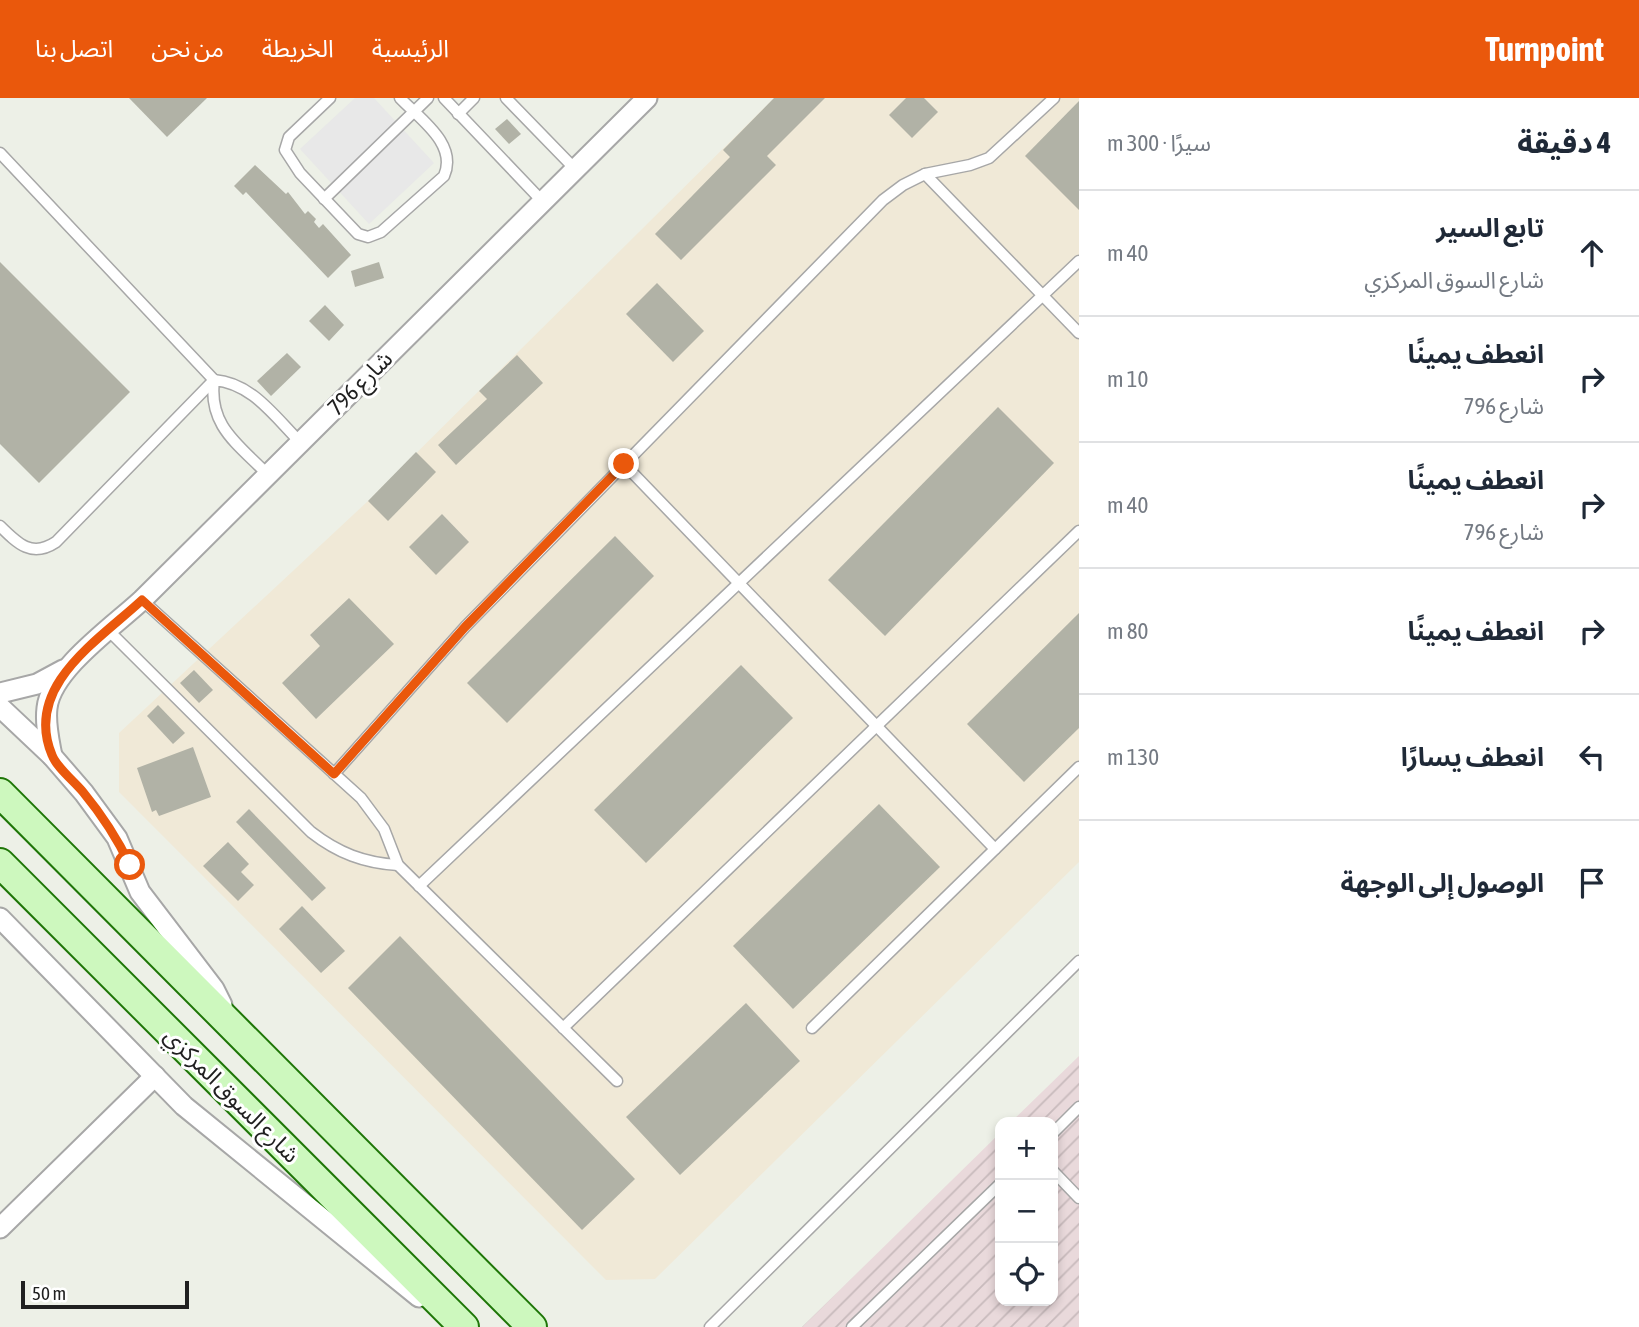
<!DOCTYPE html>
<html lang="ar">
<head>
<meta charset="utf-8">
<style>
	body { margin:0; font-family:"Asap Condensed","Noto Sans Arabic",sans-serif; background:#f2f2f3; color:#1f2937; direction:rtl }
	.controls { position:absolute; right:21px; bottom:21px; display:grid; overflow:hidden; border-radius:14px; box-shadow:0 4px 10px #0003 }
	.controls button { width:63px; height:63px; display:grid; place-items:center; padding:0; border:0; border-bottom:2px solid #e0e1e3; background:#fff; color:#1f2937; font:35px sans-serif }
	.scale { position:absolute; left:21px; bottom:18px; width:168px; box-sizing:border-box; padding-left:7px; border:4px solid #202020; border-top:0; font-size:19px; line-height:24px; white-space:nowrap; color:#202020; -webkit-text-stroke:5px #fff; paint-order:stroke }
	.stop { position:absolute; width:21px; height:21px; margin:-16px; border:5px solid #ea580c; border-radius:50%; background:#fff }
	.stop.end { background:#ea580c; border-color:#fff; box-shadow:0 2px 7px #0008 }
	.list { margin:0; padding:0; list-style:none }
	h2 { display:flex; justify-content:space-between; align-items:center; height:91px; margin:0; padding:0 28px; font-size:30px }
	h2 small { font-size:23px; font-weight:400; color:#747a83 }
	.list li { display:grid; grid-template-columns:46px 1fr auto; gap:21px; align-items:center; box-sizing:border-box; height:126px; padding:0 28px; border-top:2px solid #e0e1e3 }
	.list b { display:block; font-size:26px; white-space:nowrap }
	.list p { margin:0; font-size:23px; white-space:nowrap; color:#747a83 }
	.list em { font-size:23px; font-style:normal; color:#747a83 }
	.icon { flex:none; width:38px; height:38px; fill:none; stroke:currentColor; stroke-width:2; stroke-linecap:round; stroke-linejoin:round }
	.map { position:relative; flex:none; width:1079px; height:1229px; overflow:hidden; direction:ltr }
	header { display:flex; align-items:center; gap:42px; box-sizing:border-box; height:98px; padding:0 35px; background:#ea580c; color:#fff }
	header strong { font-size:33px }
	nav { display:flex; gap:38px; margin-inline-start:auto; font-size:24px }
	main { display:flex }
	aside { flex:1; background:#fff }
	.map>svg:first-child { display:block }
	.commercial { fill:#f0e9d7 }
	.industrial { fill:url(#industrial-furrows) }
	.parking { fill:#e8e8e8 }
	.building { fill:#b1b2a6 }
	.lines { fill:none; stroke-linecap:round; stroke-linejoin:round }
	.service-casing { stroke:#a7a7a7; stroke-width:13 }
	.minor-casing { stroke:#a7a7a7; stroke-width:23 }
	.secondary-casing { stroke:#1f7608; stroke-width:32 }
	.service { stroke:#fff; stroke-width:10 }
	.minor { stroke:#fff; stroke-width:19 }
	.secondary { stroke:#cdf8be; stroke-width:28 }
	.route { stroke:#ea580c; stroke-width:9 }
	.labels { text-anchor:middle; stroke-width:6; stroke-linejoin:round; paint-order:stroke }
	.street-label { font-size:23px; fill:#202020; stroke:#fff }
</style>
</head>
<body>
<header>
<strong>Turnpoint</strong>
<nav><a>الرئيسية</a><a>الخريطة</a><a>من نحن</a><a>اتصل بنا</a></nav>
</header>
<main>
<aside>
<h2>4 دقيقة<small>سيرًا · 300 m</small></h2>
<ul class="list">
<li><svg class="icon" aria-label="ahead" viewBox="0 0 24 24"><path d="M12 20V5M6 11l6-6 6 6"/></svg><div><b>تابع السير</b><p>شارع السوق المركزي</p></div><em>40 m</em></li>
<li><svg class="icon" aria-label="right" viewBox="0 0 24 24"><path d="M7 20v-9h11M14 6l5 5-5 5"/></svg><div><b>انعطف يمينًا</b><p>شارع 796</p></div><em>10 m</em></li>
<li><svg class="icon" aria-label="right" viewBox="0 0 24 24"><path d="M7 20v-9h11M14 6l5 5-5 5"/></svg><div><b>انعطف يمينًا</b><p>شارع 796</p></div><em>40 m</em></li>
<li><svg class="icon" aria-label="right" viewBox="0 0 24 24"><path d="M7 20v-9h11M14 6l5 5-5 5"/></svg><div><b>انعطف يمينًا</b></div><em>80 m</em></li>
<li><svg class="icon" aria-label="left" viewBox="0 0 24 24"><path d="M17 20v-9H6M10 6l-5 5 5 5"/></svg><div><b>انعطف يسارًا</b></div><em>130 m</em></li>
<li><svg class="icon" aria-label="arrive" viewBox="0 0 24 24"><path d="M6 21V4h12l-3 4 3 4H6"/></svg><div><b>الوصول إلى الوجهة</b></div></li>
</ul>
</aside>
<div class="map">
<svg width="1079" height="1229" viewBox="0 0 1079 1229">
	<defs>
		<pattern id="industrial-furrows" width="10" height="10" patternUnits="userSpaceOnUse" patternTransform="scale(1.75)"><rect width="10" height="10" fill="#e9d9db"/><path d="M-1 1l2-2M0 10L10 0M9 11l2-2" fill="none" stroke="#c8babc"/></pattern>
	</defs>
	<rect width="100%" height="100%" fill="#edf0e7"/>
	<polygon class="commercial" points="774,0 1079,0 1079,764 655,1181 606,1182 119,694 119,635 368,403"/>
	<polygon class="industrial" points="1079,958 1079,1229 802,1229 1000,1035 1000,1203 1053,1203 1053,1024 1011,1024"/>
	<polygon class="parking" points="355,0 374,0 434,65 369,126 300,51"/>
	<g class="building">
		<polygon points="129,0 207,0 167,39"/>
		<polygon points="774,0 825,0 767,58 776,67 681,162 655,136 730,59 723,52"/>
		<polygon points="906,0 924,0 938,14 912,40 889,17"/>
		<polygon points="1079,3 1079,112 1025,58"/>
		<polygon points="507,21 521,36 509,46 495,31"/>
		<polygon points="255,67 286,96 288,94 305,116 308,113 316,121 314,124 319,130 323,126 351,157 328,180 246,94 243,97 234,88"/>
		<polygon points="0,164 130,294 39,385 0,346"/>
		<polygon points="379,164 384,180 355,189 351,173"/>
		<polygon points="657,185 704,233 673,264 626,216"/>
		<polygon points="325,207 344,227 329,243 309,223"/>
		<polygon points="287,255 301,269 271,298 257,283"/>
		<polygon points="517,257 543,285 456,367 438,347 487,301 479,293"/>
		<polygon points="998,309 1054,365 885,538 828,482"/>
		<polygon points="416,354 436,374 388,423 368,403"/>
		<polygon points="442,416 469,444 436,477 409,449"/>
		<polygon points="615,438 654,478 507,625 467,585"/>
		<polygon points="349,500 394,546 316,621 282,585 320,548 310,537"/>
		<polygon points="1079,515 1079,630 1024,684 967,626"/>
		<polygon points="741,567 793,620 646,765 594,712"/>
		<polygon points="194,572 213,592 199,605 180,585"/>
		<polygon points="158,607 185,635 173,646 147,618"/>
		<polygon points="193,649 211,699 159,718 156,712 152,714 137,670"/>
		<polygon points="879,706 940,769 793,911 733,848"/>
		<polygon points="249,711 326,790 312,803 236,724"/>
		<polygon points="228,744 249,766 241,774 254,787 238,803 203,768"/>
		<polygon points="302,808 345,853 321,875 279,831"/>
		<polygon points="400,838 635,1081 582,1132 348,890"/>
		<polygon points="746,905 800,963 680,1077 626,1019"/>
	</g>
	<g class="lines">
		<g class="service-casing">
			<g id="service">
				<path d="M 330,0 L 289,39 L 285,52 L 300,75 L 358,136 L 368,139 L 381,134 L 444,78 C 458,46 420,21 400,0"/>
				<polyline points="444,0 543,104"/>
				<polyline points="506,0 575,71"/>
				<polyline points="458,16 474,0"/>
				<path d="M 0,55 L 214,282 L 56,444 C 32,460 18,446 0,428"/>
				<polyline points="925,76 1079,235"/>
				<polyline points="324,101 428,0"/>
				<polyline points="624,366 995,751"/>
				<path d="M 267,376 C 238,346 208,328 214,282 C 252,285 274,318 300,344"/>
				<polyline points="142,502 361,700 384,731 398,767 617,983"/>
				<path d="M 109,533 L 311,734 C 338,755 364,765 398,767"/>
				<polyline points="334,676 465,529 883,102 903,87 925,76 970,67 989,60 1054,0"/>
				<polyline points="419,788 1079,163"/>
				<polyline points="563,930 1079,433"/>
				<polyline points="812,930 1079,669"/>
				<polyline points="1053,1035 1079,1009"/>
				<polyline points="1053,1073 1079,1100"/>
				<polyline points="710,1229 1079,863"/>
				<polyline points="852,1229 1000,1086"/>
			</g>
		</g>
		<g class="minor-casing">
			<g id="minor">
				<polyline points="0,595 37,586 63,572"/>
				<polyline points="0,609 52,658 84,695 117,740 140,794 214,891 222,907"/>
				<path d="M 52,658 C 49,642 45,626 47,610 C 51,572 114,528 142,502 L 647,0"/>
				<polyline points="0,820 184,1008 419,1199"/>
				<polyline points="0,1130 155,978"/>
			</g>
		</g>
		<g class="secondary-casing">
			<g id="secondary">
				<polyline points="0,695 532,1229"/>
				<polyline points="0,765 464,1229"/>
			</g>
		</g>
		<use href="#service" class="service"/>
		<use href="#minor" class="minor"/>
		<use href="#secondary" class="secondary"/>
	</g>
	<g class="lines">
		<path class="route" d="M 130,767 C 117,740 102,717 83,694 C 74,683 57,670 52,657 C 23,588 99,542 142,502 L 334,676 L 465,529 L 624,366"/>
	</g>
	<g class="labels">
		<g class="street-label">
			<text transform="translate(360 285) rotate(-45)" y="8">شارع 796</text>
			<text transform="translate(232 997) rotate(45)" y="8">شارع السوق المركزي</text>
		</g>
	</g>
</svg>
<div class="controls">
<button>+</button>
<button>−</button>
<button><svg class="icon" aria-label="locate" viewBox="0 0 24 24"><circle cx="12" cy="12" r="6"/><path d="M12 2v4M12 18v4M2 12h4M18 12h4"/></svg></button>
</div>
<div class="scale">50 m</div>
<div class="stop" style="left:130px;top:767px"></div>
<div class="stop end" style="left:624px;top:366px"></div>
</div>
</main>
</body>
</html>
